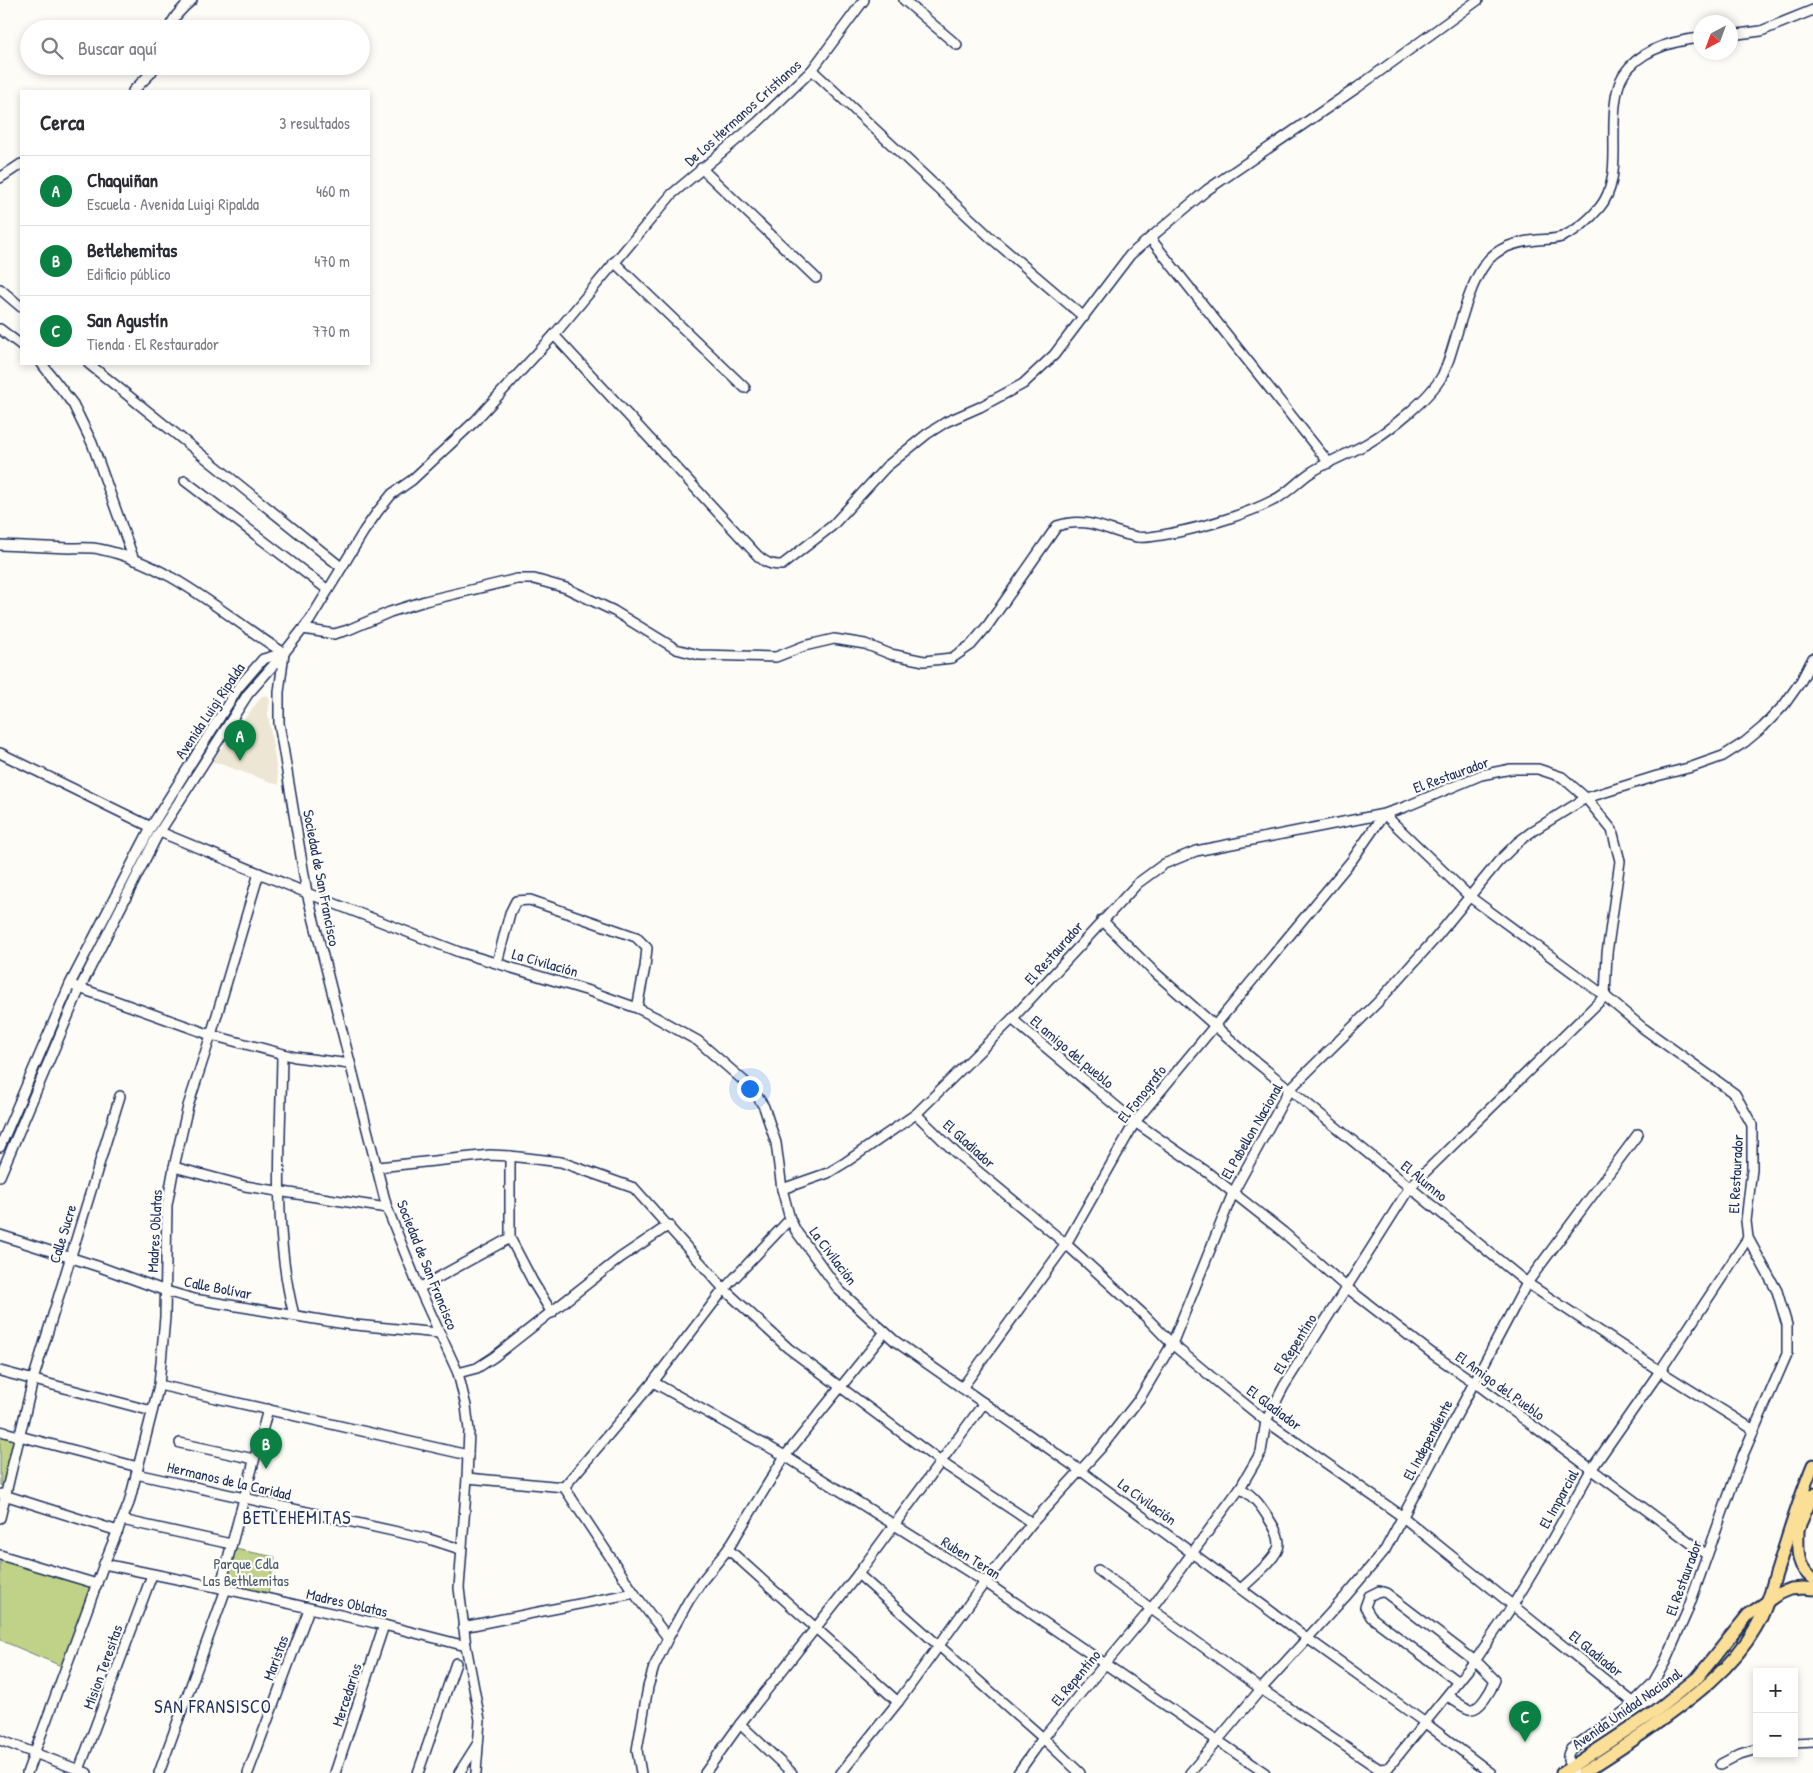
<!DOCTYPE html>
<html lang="es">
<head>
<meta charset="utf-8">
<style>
	body { margin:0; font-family:"Patrick Hand",sans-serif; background:#f2f2f3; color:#2b2b33 }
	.controls { position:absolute; right:15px; bottom:15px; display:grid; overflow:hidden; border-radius:0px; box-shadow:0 2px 8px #0003 }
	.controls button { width:45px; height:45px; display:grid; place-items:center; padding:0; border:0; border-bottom:1px solid #e1e1e2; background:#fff; color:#2b2b33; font:25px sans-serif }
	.compass { position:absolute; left:1693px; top:15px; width:45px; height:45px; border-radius:50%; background:#fff; box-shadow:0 2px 8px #0003; rotate:221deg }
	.you { position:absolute; left:749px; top:1088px; width:18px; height:18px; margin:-12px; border:4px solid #fff; border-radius:50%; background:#1a73e8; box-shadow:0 0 0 8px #1a73e833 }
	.badge { display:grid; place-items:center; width:32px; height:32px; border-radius:50%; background:#0b8043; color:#fff; font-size:16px; font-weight:700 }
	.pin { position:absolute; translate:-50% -41px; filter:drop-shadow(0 1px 2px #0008) }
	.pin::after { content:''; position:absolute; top:26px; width:18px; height:15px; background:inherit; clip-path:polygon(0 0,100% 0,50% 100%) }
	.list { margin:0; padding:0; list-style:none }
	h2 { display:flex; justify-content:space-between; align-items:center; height:65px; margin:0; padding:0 20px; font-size:21px }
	h2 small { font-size:16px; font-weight:400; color:#7c7c81 }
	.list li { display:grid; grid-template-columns:32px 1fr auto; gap:15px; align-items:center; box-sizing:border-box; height:70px; padding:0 20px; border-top:1px solid #e1e1e2 }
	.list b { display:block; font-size:19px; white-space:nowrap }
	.list p { margin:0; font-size:16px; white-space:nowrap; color:#7c7c81 }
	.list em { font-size:16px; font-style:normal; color:#7c7c81 }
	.icon { flex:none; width:28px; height:28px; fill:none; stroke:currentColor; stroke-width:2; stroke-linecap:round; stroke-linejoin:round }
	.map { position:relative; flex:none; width:1813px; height:1773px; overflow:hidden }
	.search { position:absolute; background:#fff; box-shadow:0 2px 8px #0003; left:20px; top:20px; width:350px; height:55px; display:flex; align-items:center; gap:12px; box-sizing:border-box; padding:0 18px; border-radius:28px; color:#7c7c81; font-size:19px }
	.panel { position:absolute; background:#fff; box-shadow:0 2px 8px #0003; left:20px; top:90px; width:350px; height:275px; border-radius:0px }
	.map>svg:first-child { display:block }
	.built { fill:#eee6d4 }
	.green { fill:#bfd287; stroke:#6d8072 }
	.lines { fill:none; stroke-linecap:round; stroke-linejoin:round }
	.minor-casing { stroke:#1b2f5e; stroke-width:12 }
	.major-casing { stroke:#1b2f5e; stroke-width:15 }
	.minor { stroke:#fdfcf7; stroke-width:9 }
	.major { stroke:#fbdf96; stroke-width:11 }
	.labels { text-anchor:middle; stroke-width:4.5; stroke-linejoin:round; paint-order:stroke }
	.street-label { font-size:15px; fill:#1b2f5e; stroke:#fdfcf7 }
	.park-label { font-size:15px; fill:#445868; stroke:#fdfcf7 }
	.quarter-label { font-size:18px; letter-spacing:1px; fill:#1b2f5e; stroke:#fdfcf7 }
</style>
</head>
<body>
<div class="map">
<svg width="1813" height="1773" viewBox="0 0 1813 1773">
	<rect width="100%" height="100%" fill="#fdfcf7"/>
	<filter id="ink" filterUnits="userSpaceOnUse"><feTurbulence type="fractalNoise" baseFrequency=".02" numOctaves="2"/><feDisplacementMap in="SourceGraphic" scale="10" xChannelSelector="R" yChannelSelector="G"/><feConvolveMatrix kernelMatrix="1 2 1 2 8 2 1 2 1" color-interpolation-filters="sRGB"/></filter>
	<g filter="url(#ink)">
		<polygon class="built" points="267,695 270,700 268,714 279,785 212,761 262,696"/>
		<g class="green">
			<polygon points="0,1433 19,1438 7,1487 0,1485"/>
			<polygon points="230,1548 275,1557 267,1599 220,1588"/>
			<polygon points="0,1558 97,1584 66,1668 0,1640"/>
		</g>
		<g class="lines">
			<g class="minor-casing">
				<g id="minor">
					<polyline points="904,0 957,45"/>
					<path d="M 169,29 C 173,17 182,8 192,0"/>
					<polyline points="1730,35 1761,31 1813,10"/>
					<polyline points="812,70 991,238 1084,317"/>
					<polyline points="133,91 151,73 155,66"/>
					<polyline points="701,168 816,278"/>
					<polyline points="0,178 21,164"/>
					<polyline points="1150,238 1329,463"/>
					<polyline points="614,262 745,388"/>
					<polyline points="0,289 21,307"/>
					<polyline points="0,329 21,345"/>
					<path d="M 554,335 L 758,556 C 766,563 771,565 782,565 L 832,526 L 886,467 L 927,434 L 946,422 L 980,407 L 1023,384 L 1054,355 L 1130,255 L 1207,190 L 1358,87 L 1478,0"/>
					<polyline points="42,364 73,404 92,443 134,560"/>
					<polyline points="89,364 341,567"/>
					<polyline points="185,481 328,590"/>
					<path d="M 0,545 C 23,546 46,547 69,548 C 79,548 90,547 99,549 C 170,563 225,616 284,653"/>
					<path d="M 303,629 L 334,634 L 348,630 L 390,612 L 425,601 L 517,579 L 534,579 L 566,588 L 614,611 L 676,649 L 699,655 L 776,657 L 804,646 L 834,639 L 865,644 L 890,654 L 924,661 L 952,658 L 971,645 L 988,625 L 1057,526 C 1088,515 1108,532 1137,537 C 1146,539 1167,534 1178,532 C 1207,526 1247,514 1274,500 C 1287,494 1298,481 1310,473 C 1328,461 1349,454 1368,443 C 1390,430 1430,398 1442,376 C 1445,371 1447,364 1449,359 C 1458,332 1469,285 1485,264 C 1497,247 1517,242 1537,240 C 1546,239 1555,240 1564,236 C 1577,230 1591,218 1600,207 C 1613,191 1614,170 1614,150 C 1614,129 1612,92 1624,74 C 1641,49 1672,41 1700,38"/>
					<polyline points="284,653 279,692 279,723 307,893 387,1208 419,1288 458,1373 466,1406 469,1430 467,1478 459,1588 466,1646 480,1720 476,1773"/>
					<polyline points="0,753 151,827"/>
					<polyline points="160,832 307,893 459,952 589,991 637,1008 655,1017 698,1041 752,1088 764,1107 776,1143 782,1189 790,1219 796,1231 839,1290 895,1341 1081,1471 1307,1638 1424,1722 1491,1773"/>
					<polyline points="1102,920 1150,968 1250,1057 1527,1283 1660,1371 1754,1430"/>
					<polyline points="497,963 510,913 516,901 530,900 636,937 647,948 645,967 637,1008"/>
					<polyline points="74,986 211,1035 295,1057 350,1064"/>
					<polyline points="1012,1019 1135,1122 1207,1172 1283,1232 1346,1287 1434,1355 1474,1382 1707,1555"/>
					<path d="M 282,1054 C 281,1141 272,1230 294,1315"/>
					<polyline points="916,1114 956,1153 1066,1244 1143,1314 1172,1344 1220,1384 1266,1421 1403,1517 1634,1703"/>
					<polyline points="0,1147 70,984 151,827 238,688 263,659 284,653"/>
					<polyline points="510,1156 510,1238 533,1282 552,1313"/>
					<polyline points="174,1167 245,1186 387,1208"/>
					<polyline points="378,1167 490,1155 510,1156 561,1162 634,1188 724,1289 788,1348 941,1462 1032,1523"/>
					<polyline points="0,1176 80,988 157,836 248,694 284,653 310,620 364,531 378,511 392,494 412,480 475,421 554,335 672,194 758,122 812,70 864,0"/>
					<path d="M 782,1189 L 828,1173 L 846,1162 L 916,1114 L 1012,1019 L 1138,883 L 1164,864 L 1196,851 L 1384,814 L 1470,897 L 1605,996 L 1643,1028 L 1735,1094 L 1752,1125 L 1752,1169 L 1746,1221 L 1748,1238 L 1777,1291 L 1787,1325 L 1787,1354 L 1743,1455 L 1687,1612 L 1665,1662 L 1653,1683 L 1625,1711 L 1571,1749 C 1564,1758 1570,1765 1575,1773"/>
					<polyline points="0,1235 100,1267 166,1291 194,1299 345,1324 439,1333"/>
					<polyline points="419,1288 510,1238"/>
					<polyline points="0,1371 152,1411"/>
					<polyline points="458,1373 477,1368 494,1357 620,1258 669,1225"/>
					<polyline points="653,1382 785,1456 985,1582 1265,1773"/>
					<polyline points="159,1385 468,1455"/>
					<polyline points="962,1388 1066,1244 1135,1122 1352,860 1384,814 1405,807 1481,775 1511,769 1538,769 1562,777 1586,798 1612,830 1620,861 1607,953 1605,996"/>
					<polyline points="0,1431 138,1467"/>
					<polyline points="180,1443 254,1459"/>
					<polyline points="136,1474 429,1539 460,1549"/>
					<polyline points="467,1478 564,1487 634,1593 668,1638"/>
					<polyline points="564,1487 653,1382 724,1289 790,1219"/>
					<path d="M 1240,1488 C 1254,1496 1261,1506 1269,1519 C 1274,1527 1279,1535 1279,1544 C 1279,1557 1251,1579 1242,1588"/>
					<polyline points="1,1494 118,1531"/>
					<polyline points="0,1518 33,1380 120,1096"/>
					<polyline points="122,1520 231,1544"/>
					<polyline points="728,1549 898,1702"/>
					<polyline points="0,1555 97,1584"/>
					<polyline points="104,1564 226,1589 384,1625 466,1646"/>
					<polyline points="1098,1570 1261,1689 1379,1769 1388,1768 1475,1661 1513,1605 1548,1547 1591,1470 1660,1371 1748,1238"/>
					<polyline points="858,1574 1043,1738 1080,1773"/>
					<polyline points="220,1588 268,1409"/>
					<polyline points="463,1627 634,1593"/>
					<path d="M 1448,1696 C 1454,1700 1462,1707 1469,1709 C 1480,1712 1492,1688 1495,1680 L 1479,1664 L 1386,1593 L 1379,1591 L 1369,1596 L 1365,1607 L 1371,1617 L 1458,1682"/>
					<polyline points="740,1724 792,1773"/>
					<polyline points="0,1740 87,1773"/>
					<polyline points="1794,1743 1813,1742"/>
					<polyline points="1721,1764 1740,1754 1757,1749"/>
					<polyline points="79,1770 152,1575"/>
					<polyline points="27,1773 104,1564 129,1503 159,1385 165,1317 167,1205 174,1167 188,1106 211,1035 259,873"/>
					<polyline points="159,1773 226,1589"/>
					<polyline points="248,1773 309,1609"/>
					<polyline points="335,1773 384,1625"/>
					<polyline points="418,1773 456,1663"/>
					<polyline points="459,1773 478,1743"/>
					<polyline points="641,1773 637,1750 648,1687 654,1667 668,1638 689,1600 702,1581 728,1549 785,1456 885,1332"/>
					<polyline points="705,1773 740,1724 858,1574 984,1403"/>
					<polyline points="841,1773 898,1702 985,1582 1032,1523 1100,1449 1140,1398 1172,1344 1233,1193 1289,1090 1378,1002 1434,940 1498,862 1518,842 1534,830 1586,798 1657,776 1692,767 1723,756 1745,742 1763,727 1784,705 1801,681 1813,658"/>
					<polyline points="1018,1773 1043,1738 1151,1609 1240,1488 1261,1452 1266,1421 1284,1386 1410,1187 1605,996"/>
					<polyline points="1190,1773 1261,1689 1345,1597 1385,1550 1527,1283 1638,1134"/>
				</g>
			</g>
			<g class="major-casing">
				<g id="major">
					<path d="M 1798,1530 C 1798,1550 1795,1565 1813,1579"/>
					<polyline points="1797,1531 1813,1494"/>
					<polyline points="1562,1773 1653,1713 1698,1677 1748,1615 1778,1594 1790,1589 1803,1588 1813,1589"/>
					<path d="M 1582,1773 C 1606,1759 1627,1744 1649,1729 C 1689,1700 1731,1671 1756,1627 C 1765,1612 1770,1594 1775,1577 C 1787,1540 1798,1501 1813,1465"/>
				</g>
			</g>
			<use href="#minor" class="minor"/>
			<use href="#major" class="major"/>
		</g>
	</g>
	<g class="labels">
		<g class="street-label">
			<text transform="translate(743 113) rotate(-42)" y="5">De Los Hermanos Cristianos</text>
			<text transform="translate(210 711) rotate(-56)" y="5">Avenida Luigi Ripalda</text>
			<text transform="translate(1451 775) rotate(-20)" y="5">El Restaurador</text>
			<text transform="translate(321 878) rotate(79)" y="5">Sociedad de San Francisco</text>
			<text transform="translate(1054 953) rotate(-48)" y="5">El Restaurador</text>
			<text transform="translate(545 963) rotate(16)" y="5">La Civilación</text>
			<text transform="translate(1072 1052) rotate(40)" y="5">El amigo del pueblo</text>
			<text transform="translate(1142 1094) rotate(-52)" y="5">El Fonografo</text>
			<text transform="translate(1252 1131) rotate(-60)" y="5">El Pabellon Nacional</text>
			<text transform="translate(969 1144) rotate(42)" y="5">El Gladiador</text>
			<text transform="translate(1736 1174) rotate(-87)" y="5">El Restaurador</text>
			<text transform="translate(1424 1181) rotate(39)" y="5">El Alumno</text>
			<text transform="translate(155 1231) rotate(-87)" y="5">Madres Oblatas</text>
			<text transform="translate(63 1234) rotate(-73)" y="5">Calle Sucre</text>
			<text transform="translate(833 1256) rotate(53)" y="5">La Civilación</text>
			<text transform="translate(427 1265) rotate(68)" y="5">Sociedad de San Francisco</text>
			<text transform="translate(218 1288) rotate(11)" y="5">Calle Bolívar</text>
			<text transform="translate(1295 1344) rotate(-58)" y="5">El Repentino</text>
			<text transform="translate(1500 1386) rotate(36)" y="5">El Amigo del Pueblo</text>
			<text transform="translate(1274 1408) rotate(37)" y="5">El Gladiador</text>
			<text transform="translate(1428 1440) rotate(-62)" y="5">El Independiente</text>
			<text transform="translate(229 1481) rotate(13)" y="5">Hermanos de la Caridad</text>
			<text transform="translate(1559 1499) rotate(-61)" y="5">El Imparcial</text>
			<text transform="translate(1147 1502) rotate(36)" y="5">La Civilación</text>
			<text transform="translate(971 1558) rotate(32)" y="5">Ruben Teran</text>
			<text transform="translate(1684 1578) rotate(-70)" y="5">El Restaurador</text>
			<text transform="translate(347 1603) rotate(13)" y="5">Madres Oblatas</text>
			<text transform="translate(1596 1654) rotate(39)" y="5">El Gladiador</text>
			<text transform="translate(276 1658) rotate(-70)" y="5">Maristas</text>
			<text transform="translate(103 1667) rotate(-70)" y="5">Mision Teresitas</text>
			<text transform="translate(1076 1678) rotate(-50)" y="5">El Repentino</text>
			<text transform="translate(347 1695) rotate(-72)" y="5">Mercedarios</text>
			<text transform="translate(1627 1709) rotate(-35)" y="5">Avenida Unidad Nacional</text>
		</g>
		<g class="park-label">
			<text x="246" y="1569">Parque Cdla<tspan x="246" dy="17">Las Bethlemitas</tspan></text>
		</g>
		<g class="quarter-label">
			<text x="297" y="1524">BETLEHEMITAS</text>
			<text x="213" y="1713">SAN FRANSISCO</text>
		</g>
	</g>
</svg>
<div class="controls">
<button>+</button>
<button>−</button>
</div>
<svg class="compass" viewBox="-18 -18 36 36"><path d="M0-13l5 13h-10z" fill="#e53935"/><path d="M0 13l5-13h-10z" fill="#7c7c81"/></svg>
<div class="you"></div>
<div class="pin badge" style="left:240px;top:761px">A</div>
<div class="pin badge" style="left:266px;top:1469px">B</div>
<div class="pin badge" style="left:1525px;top:1742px">C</div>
<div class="search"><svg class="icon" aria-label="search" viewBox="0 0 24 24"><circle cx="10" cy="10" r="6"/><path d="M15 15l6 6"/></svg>Buscar aquí</div>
<section class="panel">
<h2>Cerca<small>3 resultados</small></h2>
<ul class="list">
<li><span class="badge">A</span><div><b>Chaquiñan</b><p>Escuela · Avenida Luigi Ripalda</p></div><em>460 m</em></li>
<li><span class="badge">B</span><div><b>Betlehemitas</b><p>Edificio público</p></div><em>470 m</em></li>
<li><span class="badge">C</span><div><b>San Agustín</b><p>Tienda · El Restaurador</p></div><em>770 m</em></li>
</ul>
</section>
</div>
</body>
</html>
